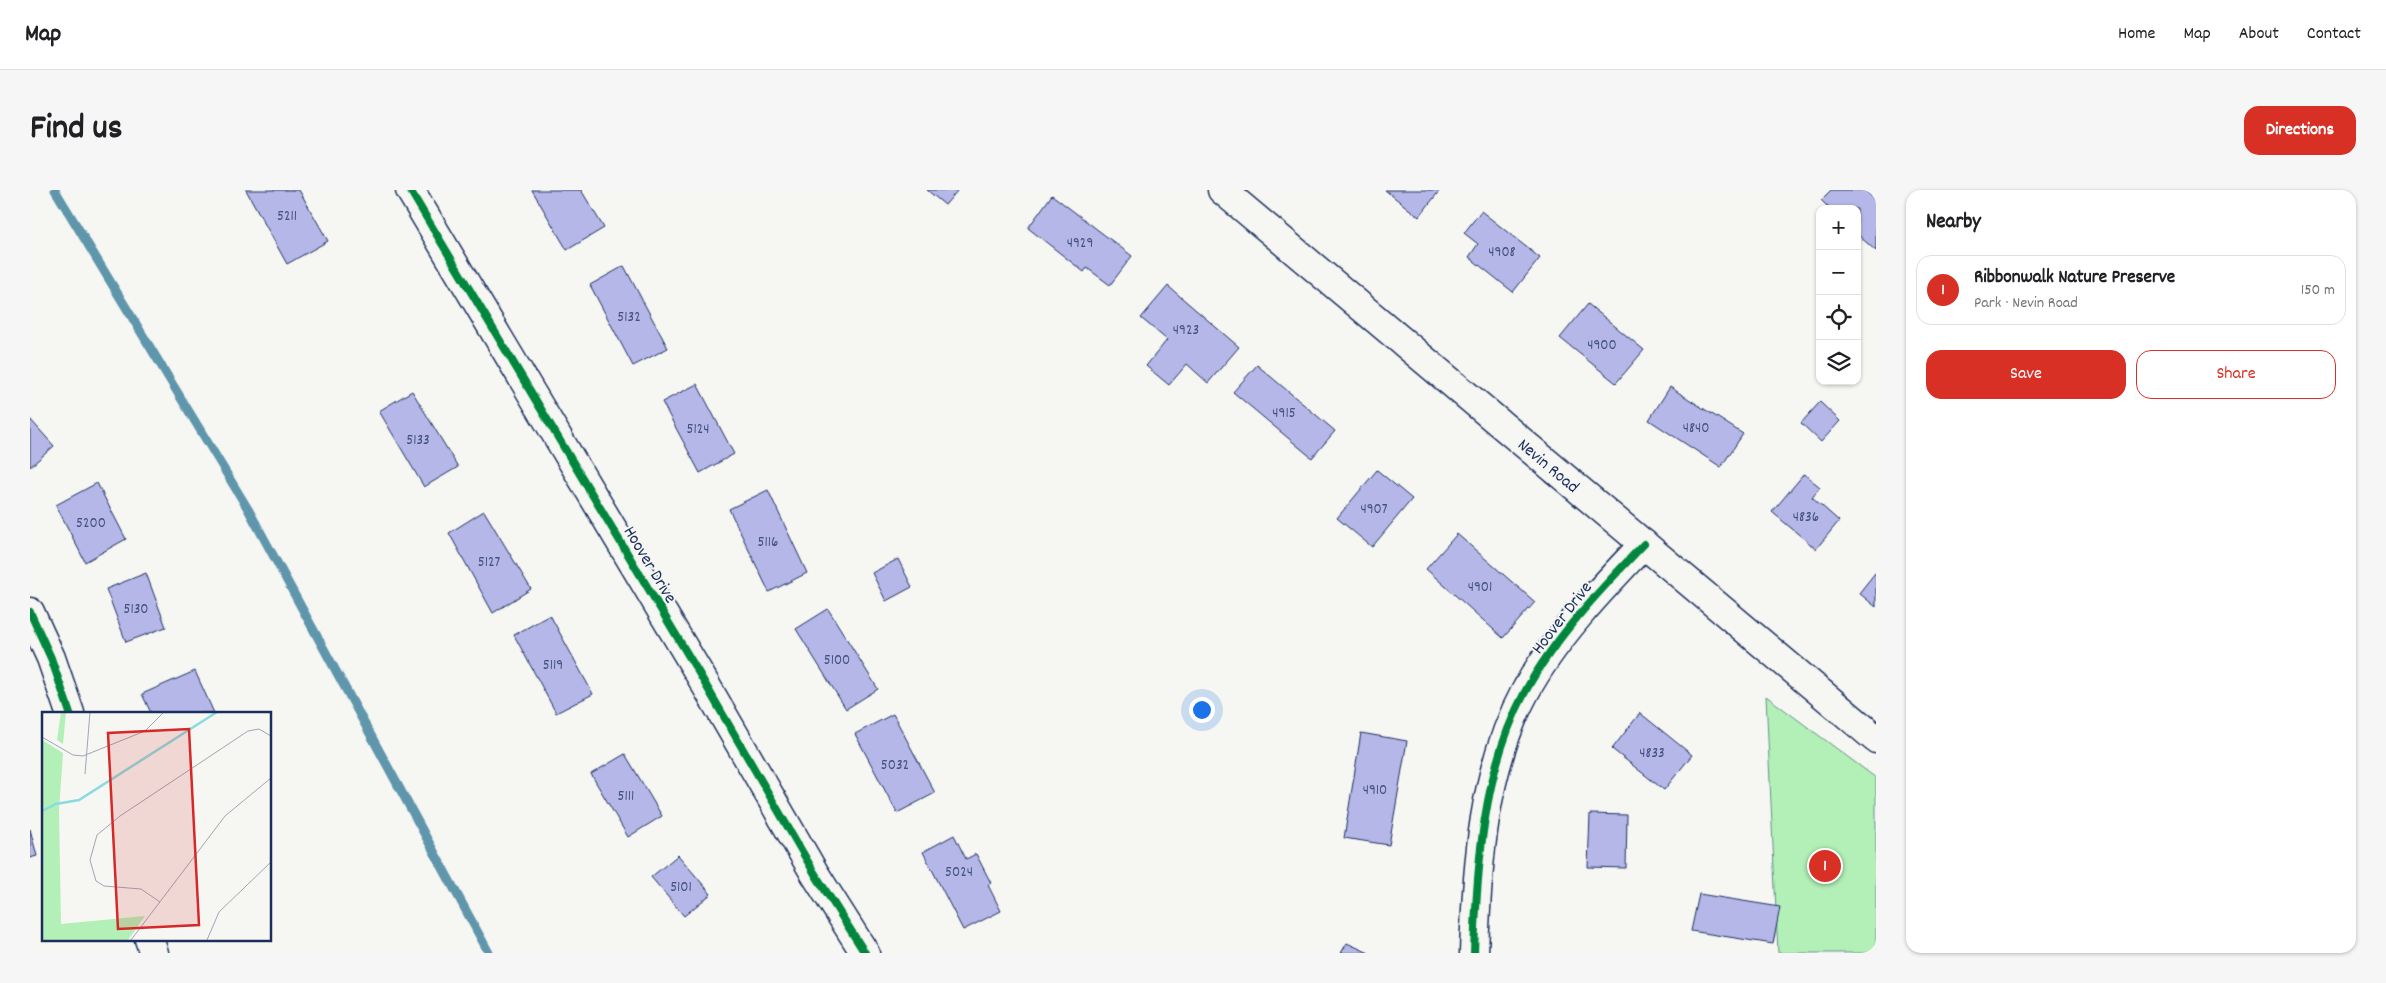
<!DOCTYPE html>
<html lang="en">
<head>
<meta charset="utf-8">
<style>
	body { margin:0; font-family:Dekko,sans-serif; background:#f6f6f6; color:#202124 }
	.controls { position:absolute; right:15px; top:15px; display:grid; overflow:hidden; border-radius:10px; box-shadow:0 1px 4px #0004 }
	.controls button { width:45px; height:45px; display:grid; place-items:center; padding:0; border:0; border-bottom:1px solid #e0e0e0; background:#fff; color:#202124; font:25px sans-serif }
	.you { position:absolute; left:1171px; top:519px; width:18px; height:18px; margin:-12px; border:4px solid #fff; border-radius:50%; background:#1a73e8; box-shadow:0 0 0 8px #1a73e833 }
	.badge { display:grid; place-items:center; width:32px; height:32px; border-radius:50%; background:#d93025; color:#fff; font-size:16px; font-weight:700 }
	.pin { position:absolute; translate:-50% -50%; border:2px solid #fff; box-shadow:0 1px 5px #0006 }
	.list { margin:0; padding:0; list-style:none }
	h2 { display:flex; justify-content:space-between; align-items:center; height:65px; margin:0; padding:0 20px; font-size:21px }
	h2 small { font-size:16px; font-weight:400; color:#757577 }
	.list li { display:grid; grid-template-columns:32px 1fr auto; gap:15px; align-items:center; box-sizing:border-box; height:70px; margin:0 10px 10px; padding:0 10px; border:1px solid #e0e0e0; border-radius:15px }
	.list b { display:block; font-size:19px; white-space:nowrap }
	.list p { margin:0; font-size:16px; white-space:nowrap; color:#757577 }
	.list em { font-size:16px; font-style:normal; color:#757577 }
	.actions { display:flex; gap:10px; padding:15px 20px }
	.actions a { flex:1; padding:11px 0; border:1px solid #d93025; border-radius:15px; text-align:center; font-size:18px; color:#d93025 }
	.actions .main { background:#d93025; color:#fff }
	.icon { flex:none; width:28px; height:28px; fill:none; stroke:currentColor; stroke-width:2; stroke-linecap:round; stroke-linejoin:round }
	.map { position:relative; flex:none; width:1846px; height:763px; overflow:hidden; border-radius:15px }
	header { display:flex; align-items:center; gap:30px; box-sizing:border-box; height:70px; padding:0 25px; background:#fff; border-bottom:1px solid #e0e0e0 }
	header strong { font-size:24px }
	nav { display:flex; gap:28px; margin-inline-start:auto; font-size:18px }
	.intro { display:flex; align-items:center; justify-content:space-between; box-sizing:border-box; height:120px; padding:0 30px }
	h1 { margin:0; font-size:35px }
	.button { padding:12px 22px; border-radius:15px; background:#d93025; color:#fff; font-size:18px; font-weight:700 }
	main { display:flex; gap:30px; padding:0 30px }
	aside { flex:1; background:#fff; border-radius:15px; box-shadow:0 1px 4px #0004 }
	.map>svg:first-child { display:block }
	.green { fill:#b2f0b7; stroke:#66908a }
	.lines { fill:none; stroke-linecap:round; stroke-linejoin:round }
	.stream { stroke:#5e96ac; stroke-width:9 }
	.building { fill:#b5b7e8; stroke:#1b2f5e }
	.minor-casing { stroke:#1b2f5e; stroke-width:31 }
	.secondary-casing { stroke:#1b2f5e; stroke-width:31 }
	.minor { stroke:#f6f6f2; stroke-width:28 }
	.secondary { stroke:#f6f6f2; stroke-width:28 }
	.cycleway-casing { stroke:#f6f6f2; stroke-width:11 }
	.cycleway { stroke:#00873e; stroke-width:8 }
	.labels { text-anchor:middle; stroke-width:4; stroke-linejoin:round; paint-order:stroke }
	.number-label { font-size:15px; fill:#425180 }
	.street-label { font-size:18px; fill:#1b2f5e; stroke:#f6f6f2 }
	.inset-river { fill:none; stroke:#8adbe0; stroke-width:2.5 }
	.inset-road { fill:none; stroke:#9ea6b7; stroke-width:1 }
	.view { fill:#d62828; fill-opacity:0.15; stroke:#d62828; stroke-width:2.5 }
	.inset-edge { fill:none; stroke:#1b2f5e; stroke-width:2.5 }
</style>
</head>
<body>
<header>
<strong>Map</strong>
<nav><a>Home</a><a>Map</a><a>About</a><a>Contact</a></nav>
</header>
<div class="intro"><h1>Find us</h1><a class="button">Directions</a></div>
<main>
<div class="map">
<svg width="1846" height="763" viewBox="0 0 1846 763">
	<rect width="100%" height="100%" fill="#f6f6f2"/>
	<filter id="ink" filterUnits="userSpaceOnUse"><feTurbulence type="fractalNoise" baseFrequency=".02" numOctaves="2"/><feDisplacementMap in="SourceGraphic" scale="10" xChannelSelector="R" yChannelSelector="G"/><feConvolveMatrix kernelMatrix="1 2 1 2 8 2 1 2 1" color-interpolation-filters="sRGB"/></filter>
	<g filter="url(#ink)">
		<polygon class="green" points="1736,506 1846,588 1846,763 1748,763"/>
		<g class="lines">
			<polyline class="stream" points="25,0 218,319 459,763"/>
		</g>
		<g class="building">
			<polygon points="216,0 269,0 298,51 257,74"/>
			<polygon points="502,0 551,0 574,38 537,60"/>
			<polygon points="897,0 928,0 915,15"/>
			<polygon points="1355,0 1410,0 1389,27"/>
			<polygon points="1801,0 1835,0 1846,11 1846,61 1827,44 1827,19 1800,19 1791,10"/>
			<polygon points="1022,5 1102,66 1080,95 1057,78 1054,82 998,38"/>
			<polygon points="1451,21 1510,68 1483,102 1439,67 1448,54 1434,43"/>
			<polygon points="594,76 638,158 603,176 560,95"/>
			<polygon points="1138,96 1209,157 1178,193 1157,174 1139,195 1116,176 1137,150 1111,128"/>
			<polygon points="1558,114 1614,160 1586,193 1530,148"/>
			<polygon points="1227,175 1305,241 1282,268 1203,202"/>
			<polygon points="667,194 704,264 670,283 632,212"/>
			<polygon points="1640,197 1713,244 1691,277 1619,230"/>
			<polygon points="382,201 428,277 394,297 349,221"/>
			<polygon points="1790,212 1810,231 1791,252 1771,233"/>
			<polygon points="0,229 24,256 0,277"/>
			<polygon points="1347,280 1382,309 1342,357 1307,328"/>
			<polygon points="1774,284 1790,297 1782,307 1809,331 1786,359 1742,322"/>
			<polygon points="67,293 96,349 55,372 26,315"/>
			<polygon points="738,300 777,383 739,402 699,319"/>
			<polygon points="454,321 501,399 463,423 419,343"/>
			<polygon points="1427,344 1505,412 1473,448 1396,379"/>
			<polygon points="868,369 882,397 856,411 842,383"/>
			<polygon points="116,383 136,437 96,452 76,399"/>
			<polygon points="1845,383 1846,383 1846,417 1829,403"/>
			<polygon points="798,419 848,499 816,519 766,439"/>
			<polygon points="520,425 563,504 526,523 484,445"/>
			<polygon points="165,481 184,523 121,523 112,504"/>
			<polygon points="1610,523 1662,565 1634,600 1582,559"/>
			<polygon points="863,524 905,603 867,623 825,544"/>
			<polygon points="1331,543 1377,551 1359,655 1314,648"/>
			<polygon points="595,564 632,626 598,647 561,584"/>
			<polygon points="1560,624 1597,625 1596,678 1558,677"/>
			<polygon points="0,639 7,666 0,668"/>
			<polygon points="924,645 936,669 946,664 961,693 958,695 971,721 933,740 893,662"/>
			<polygon points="648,665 681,704 654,726 621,687"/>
			<polygon points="1669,704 1750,717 1743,754 1661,741"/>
			<polygon points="1317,753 1339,763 1311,763"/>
		</g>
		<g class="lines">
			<g class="minor-casing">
				<g id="minor">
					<polyline points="380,0 670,485 785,684 835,763"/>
					<polyline points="0,422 21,468 40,523"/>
					<polyline points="119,749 124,763"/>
					<path d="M 1444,763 C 1447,675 1453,580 1495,502 C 1524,448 1572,398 1614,354"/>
				</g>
			</g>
			<g class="secondary-casing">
				<polyline id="secondary" points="1192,0 1846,549"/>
			</g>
			<use href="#minor" class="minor"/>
			<use href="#secondary" class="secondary"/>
			<g class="cycleway-casing">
				<g id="cycleway">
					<polyline points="380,0 670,485 785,684 835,763"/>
					<polyline points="0,422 21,468 40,523"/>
					<path d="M 1444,763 C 1447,675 1453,580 1495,502 C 1524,448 1572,398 1614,354"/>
				</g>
			</g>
			<use href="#cycleway" class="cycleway"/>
		</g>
	</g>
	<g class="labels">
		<g class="number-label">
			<text x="257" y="30">5211</text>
			<text x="1050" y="57">4929</text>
			<text x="1472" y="66">4908</text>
			<text x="599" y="131">5132</text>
			<text x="1156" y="144">4923</text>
			<text x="1572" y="159">4900</text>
			<text x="1254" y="227">4915</text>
			<text x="1666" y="242">4840</text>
			<text x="668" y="243">5124</text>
			<text x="388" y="254">5133</text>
			<text x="1344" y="323">4907</text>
			<text x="1776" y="331">4836</text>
			<text x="61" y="337">5200</text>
			<text x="738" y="356">5116</text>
			<text x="459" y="376">5127</text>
			<text x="1450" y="401">4901</text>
			<text x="106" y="423">5130</text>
			<text x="807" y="474">5100</text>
			<text x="523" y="479">5119</text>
			<text x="1622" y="567">4833</text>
			<text x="865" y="579">5032</text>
			<text x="1345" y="604">4910</text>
			<text x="596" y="610">5111</text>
			<text x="929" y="686">5024</text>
			<text x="651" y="701">5101</text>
		</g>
		<g class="street-label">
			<text transform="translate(1519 275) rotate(40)" y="6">Nevin Road</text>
			<text transform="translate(621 374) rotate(59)" y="6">Hoover Drive</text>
			<text transform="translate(1531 427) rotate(-52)" y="6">Hoover Drive</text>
		</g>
	</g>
	<g transform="translate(12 522)">
		<rect width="229" height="229" fill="#f6f6f2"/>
		<path d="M 19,0 L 24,0 L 21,32 L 15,28 ZM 0,28 L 21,41 L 17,98 L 19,212 L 103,204 L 86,228 L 0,228 Z" fill="#b2f0b7"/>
		<path class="inset-river" d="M 0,99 L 14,92 L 37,88 L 175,0"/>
		<path class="inset-road" d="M 0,25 L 31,43 L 41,44 L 103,19 L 122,0M 43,62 L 48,0M 118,190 L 99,177 L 62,174 L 54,169 L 48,148 L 55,123 L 78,104 L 206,19 L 217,17 L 229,24M 89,228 L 183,104 L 229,66M 165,228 L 177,200 L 229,150"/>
		<path class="view" d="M 147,17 L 157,213 L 76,217 L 66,21 Z"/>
		<rect width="229" height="229" class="inset-edge"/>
	</g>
</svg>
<div class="controls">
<button>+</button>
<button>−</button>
<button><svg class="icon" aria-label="locate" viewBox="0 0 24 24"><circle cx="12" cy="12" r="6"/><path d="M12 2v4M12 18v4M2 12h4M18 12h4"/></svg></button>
<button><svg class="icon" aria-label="layers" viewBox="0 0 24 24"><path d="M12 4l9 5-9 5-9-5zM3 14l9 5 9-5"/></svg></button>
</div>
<div class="you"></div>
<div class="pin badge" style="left:1795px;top:676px">1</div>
</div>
<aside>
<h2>Nearby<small></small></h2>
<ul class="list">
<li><span class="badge">1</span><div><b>Ribbonwalk Nature Preserve</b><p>Park · Nevin Road</p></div><em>150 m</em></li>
</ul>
<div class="actions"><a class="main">Save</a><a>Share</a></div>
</aside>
</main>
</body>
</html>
